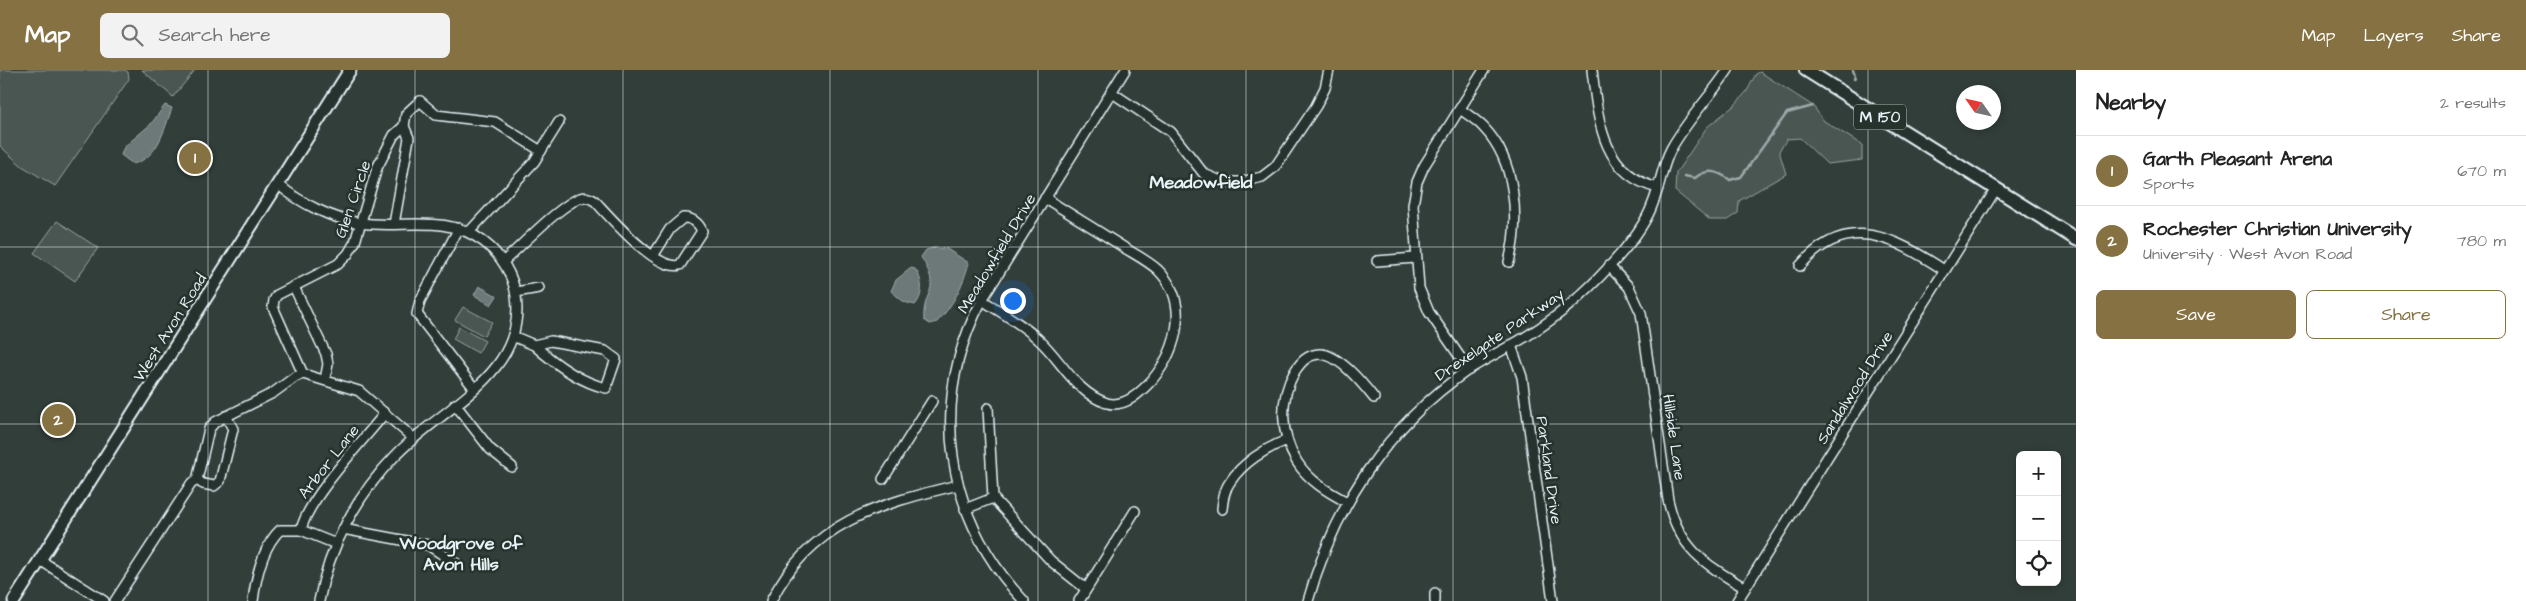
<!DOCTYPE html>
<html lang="en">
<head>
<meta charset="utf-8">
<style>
	body { margin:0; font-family:"Architects Daughter",sans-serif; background:#f2f2f2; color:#222 }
	.controls { position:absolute; right:15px; bottom:15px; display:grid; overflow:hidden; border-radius:8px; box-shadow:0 2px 8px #0003 }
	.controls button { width:45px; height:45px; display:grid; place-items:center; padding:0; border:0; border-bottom:1px solid #e0e0e0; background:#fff; color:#222; font:25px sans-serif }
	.compass { position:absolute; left:1956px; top:15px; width:45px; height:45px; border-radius:50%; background:#fff; box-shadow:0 2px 8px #0003; rotate:304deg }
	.you { position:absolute; left:1012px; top:230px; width:18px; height:18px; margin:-12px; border:4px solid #fff; border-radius:50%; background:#1a73e8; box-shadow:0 0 0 8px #1a73e833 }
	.badge { display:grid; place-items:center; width:32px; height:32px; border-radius:50%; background:#857141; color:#fff; font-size:16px; font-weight:700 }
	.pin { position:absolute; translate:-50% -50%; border:2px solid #fff; box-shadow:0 1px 5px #0006 }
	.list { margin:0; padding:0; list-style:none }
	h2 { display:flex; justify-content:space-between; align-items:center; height:65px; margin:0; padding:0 20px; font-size:21px }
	h2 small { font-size:16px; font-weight:400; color:#767676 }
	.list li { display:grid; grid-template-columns:32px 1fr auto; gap:15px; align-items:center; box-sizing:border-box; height:70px; padding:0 20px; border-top:1px solid #e0e0e0 }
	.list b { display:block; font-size:19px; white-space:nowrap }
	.list p { margin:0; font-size:16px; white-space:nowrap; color:#767676 }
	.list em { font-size:16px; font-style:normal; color:#767676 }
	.actions { display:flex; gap:10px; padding:15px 20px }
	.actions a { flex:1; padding:11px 0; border:1px solid #857141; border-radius:8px; text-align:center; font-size:18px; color:#857141 }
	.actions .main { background:#857141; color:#fff }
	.icon { flex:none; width:28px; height:28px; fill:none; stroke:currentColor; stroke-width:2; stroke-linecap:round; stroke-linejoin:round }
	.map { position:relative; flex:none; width:2076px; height:531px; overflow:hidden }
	header { display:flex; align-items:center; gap:30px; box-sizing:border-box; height:70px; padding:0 25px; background:#857141; color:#fff }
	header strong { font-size:24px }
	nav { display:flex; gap:28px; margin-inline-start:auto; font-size:18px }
	.search { width:350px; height:45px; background:#f2f2f2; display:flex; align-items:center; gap:12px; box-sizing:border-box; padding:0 18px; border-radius:8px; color:#767676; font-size:19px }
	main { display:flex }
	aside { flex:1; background:#fff }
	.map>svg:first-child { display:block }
	.green { fill:#495651; stroke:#98a4a4 }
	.water { fill:#6d7978; stroke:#9ea9ab }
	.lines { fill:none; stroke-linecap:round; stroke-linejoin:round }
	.stream { stroke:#9ea9ab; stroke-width:2.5 }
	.minor-casing { stroke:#e8f1f8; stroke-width:12 }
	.secondary-casing { stroke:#e8f1f8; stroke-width:15 }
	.primary-casing { stroke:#e8f1f8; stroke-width:16 }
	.minor { stroke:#26332d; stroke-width:9 }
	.secondary { stroke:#26332d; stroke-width:11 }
	.primary { stroke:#26332d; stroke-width:12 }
	.grid { fill:none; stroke:#e8f1f8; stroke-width:1; stroke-opacity:0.55 }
	.labels { text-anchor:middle; stroke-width:5; stroke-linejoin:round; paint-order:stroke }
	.shield { fill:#26332d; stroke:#aeb8bb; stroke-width:1 }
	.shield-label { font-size:15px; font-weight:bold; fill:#e8f1f8 }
	.street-label { font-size:16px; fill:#e8f1f8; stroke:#26332d }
	.neighbourhood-label { font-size:18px; font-weight:bold; fill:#e8f1f8; stroke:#26332d }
</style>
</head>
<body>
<header>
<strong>Map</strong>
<div class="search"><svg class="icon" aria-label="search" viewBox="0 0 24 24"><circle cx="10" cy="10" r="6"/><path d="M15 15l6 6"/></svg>Search here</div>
<nav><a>Map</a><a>Layers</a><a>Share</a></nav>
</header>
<main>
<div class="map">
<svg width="2076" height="531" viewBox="0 0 2076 531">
	<rect width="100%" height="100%" fill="#323e39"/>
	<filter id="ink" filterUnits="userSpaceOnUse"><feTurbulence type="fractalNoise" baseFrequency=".02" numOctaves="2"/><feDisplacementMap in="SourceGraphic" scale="10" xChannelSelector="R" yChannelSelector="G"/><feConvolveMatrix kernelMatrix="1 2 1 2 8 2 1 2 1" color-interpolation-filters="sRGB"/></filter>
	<g filter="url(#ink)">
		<g class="green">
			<polygon points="0,0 125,0 128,2 129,9 55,116 22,96 0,76"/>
			<polygon points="142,0 195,0 173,27"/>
			<polygon points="1760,2 1813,36 1824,51 1862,75 1862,90 1827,94 1800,68 1787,69 1779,81 1786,104 1739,131 1738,143 1727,150 1710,150 1675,121 1676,103 1707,57 1735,35 1747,21 1756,4"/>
			<polygon points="57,151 98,178 75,211 34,183"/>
			<polygon points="463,237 492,252 484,266 455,250"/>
			<polygon points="459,257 485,271 478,283 453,269"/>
		</g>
		<g class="water">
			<path d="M 165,35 L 172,38 C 164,60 158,88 133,94 L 121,85 L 124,77 L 151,54 Z"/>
			<path d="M 934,178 L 947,179 L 969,193 C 963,215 953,236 937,252 L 930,254 L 924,250 C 922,219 943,223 921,187 L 926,180 Z"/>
			<path d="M 911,198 L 915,199 C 923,209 924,225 915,235 L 904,232 L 891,221 L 896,210 Z"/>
			<polygon points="479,216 497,226 491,235 474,225"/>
		</g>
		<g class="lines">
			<g class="stream">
				<polyline points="1853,0 1855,6 1854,9"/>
				<path d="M 1684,106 L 1695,108 C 1707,98 1718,101 1730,110 L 1741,107 L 1787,43 L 1813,36"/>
			</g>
			<g class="minor-casing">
				<g id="minor">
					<path d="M 1592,0 C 1598,48 1601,104 1658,118"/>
					<polyline points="1111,22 1171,62 1204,104 1223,112 1241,112 1262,107 1275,97 1316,36 1325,18 1329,0"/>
					<path d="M 1460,39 C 1468,45 1477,50 1484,58 C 1516,91 1520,150 1509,192"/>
					<path d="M 279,115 C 300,133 332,149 360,153 C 404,159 446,143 484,172 C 501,185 513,205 516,226 C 527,305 441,337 395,386 C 357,425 329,477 319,531"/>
					<polyline points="394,154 409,68 404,56"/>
					<polyline points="459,158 420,231 417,244 474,318"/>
					<polyline points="469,162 534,92 559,52"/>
					<polyline points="1377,191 1415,188"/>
					<path d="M 503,192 C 521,176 559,136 580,128 C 585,126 590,128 595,131 C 610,147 657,202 680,195 L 702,161 C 699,153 691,147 683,148 L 670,159 L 653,186"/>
					<path d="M 1609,196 L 1629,217 L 1641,243 L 1668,430 C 1679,479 1705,494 1745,518"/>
					<path d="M 1800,196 C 1847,141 1895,168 1944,200"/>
					<polyline points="294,217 326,284 328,294 325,310"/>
					<polyline points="516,222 539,218"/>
					<path d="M 982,230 C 1001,242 1022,254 1038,269 C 1061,289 1075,323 1107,333 C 1125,338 1141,322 1152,310 C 1178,279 1190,232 1158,200 C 1147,190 1132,183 1120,175 C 1095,159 1070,144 1045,128"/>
					<path d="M 515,267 L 534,275 L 551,271 L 605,281 L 616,289 L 606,318 C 580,312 554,293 534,275"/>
					<polyline points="1511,275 1522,307 1553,531"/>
					<polyline points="1469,300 1429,242 1419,218 1413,135 1417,112 1424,96 1484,0"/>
					<polyline points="303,304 273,237 274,230 277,225 338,194 348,184 355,172 377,98 394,65 404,56 406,44 420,31 436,45 495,52 541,81"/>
					<polyline points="303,304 359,321 413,368"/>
					<polyline points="455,334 490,379 512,397"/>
					<polyline points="988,338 993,428 1051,491 1086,519"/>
					<polyline points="883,409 932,331"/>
					<polyline points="197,410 203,414 214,416 220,411 233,359 226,346"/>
					<path d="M 1347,432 C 1328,422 1309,411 1297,392 C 1280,364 1279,329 1295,301 C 1301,292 1307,285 1319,284 C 1338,283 1363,314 1374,328"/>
					<polyline points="965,439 993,428"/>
					<path d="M 1222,439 C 1223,430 1224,420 1230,412 C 1242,393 1266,378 1287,370"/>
					<polyline points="343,459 428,475 457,494"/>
					<path d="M 301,460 C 308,428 363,371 385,343"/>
					<polyline points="40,490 104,531"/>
					<polyline points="1435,523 1435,531"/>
					<polyline points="115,531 191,414 197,410 209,359 215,352 273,323 295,307 303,304"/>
					<path d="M 253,531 C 256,507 262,477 280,460 L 301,460 L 336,474"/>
					<path d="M 771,531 C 810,452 879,434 958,415"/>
					<path d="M 1024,531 C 945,447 928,332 982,230 L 1125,0"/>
					<polyline points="1079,531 1135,441"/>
					<path d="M 1308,531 C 1334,437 1387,356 1468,300 C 1488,287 1510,277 1530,264 C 1559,246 1585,223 1608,198 C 1625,180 1645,157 1653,133 C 1660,116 1662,96 1671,79 C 1687,50 1710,27 1728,0"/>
					<polyline points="1737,531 1996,119"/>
				</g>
			</g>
			<g class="secondary-casing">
				<polyline id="secondary" points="14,531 350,0"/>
			</g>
			<g class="primary-casing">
				<polyline id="primary" points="1806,0 2076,169"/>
			</g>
			<use href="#minor" class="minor"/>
			<use href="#secondary" class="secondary"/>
			<use href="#primary" class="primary"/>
		</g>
	</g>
	<path class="grid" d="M 208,0 L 208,531M 415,0 L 415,531M 623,0 L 623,531M 830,0 L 830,531M 1038,0 L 1038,531M 1246,0 L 1246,531M 1453,0 L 1453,531M 1661,0 L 1661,531M 1868,0 L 1868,531M 0,177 L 2076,177M 0,354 L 2076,354"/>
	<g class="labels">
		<rect class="shield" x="1854" y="34.5" width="52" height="25" rx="4"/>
		<g class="shield-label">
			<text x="1880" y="52">M 150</text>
		</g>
		<g class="street-label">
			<text transform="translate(352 129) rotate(-71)" y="6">Glen Circle</text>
			<text transform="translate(996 183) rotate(-59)" y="6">Meadowfield Drive</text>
			<text transform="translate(169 257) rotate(-58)" y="6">West Avon Road</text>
			<text transform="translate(1499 264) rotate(-34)" y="6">Drexelgate Parkway</text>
			<text transform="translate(1854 317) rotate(-58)" y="6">Sandalwood Drive</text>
			<text transform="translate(1675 367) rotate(82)" y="6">Hillside Lane</text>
			<text transform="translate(328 391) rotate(-52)" y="6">Arbor Lane</text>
			<text transform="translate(1550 400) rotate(82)" y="6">Parkland Drive</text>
		</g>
		<g class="neighbourhood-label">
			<text x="1201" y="118">Meadowfield</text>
			<text x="461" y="479">Woodgrove of<tspan x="461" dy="21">Avon Hills</tspan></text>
		</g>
	</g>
</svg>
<div class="controls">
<button>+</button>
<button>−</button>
<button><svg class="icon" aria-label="locate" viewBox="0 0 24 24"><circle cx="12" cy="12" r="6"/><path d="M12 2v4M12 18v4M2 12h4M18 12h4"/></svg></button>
</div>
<svg class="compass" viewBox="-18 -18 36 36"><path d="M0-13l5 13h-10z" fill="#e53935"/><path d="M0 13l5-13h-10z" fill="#767676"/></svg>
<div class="you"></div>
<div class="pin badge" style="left:195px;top:88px">1</div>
<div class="pin badge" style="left:58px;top:350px">2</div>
</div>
<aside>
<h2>Nearby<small>2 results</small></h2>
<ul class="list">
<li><span class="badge">1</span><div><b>Garth Pleasant Arena</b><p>Sports</p></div><em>670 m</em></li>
<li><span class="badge">2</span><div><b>Rochester Christian University</b><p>University · West Avon Road</p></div><em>780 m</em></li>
</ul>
<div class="actions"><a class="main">Save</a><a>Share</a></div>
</aside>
</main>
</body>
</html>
